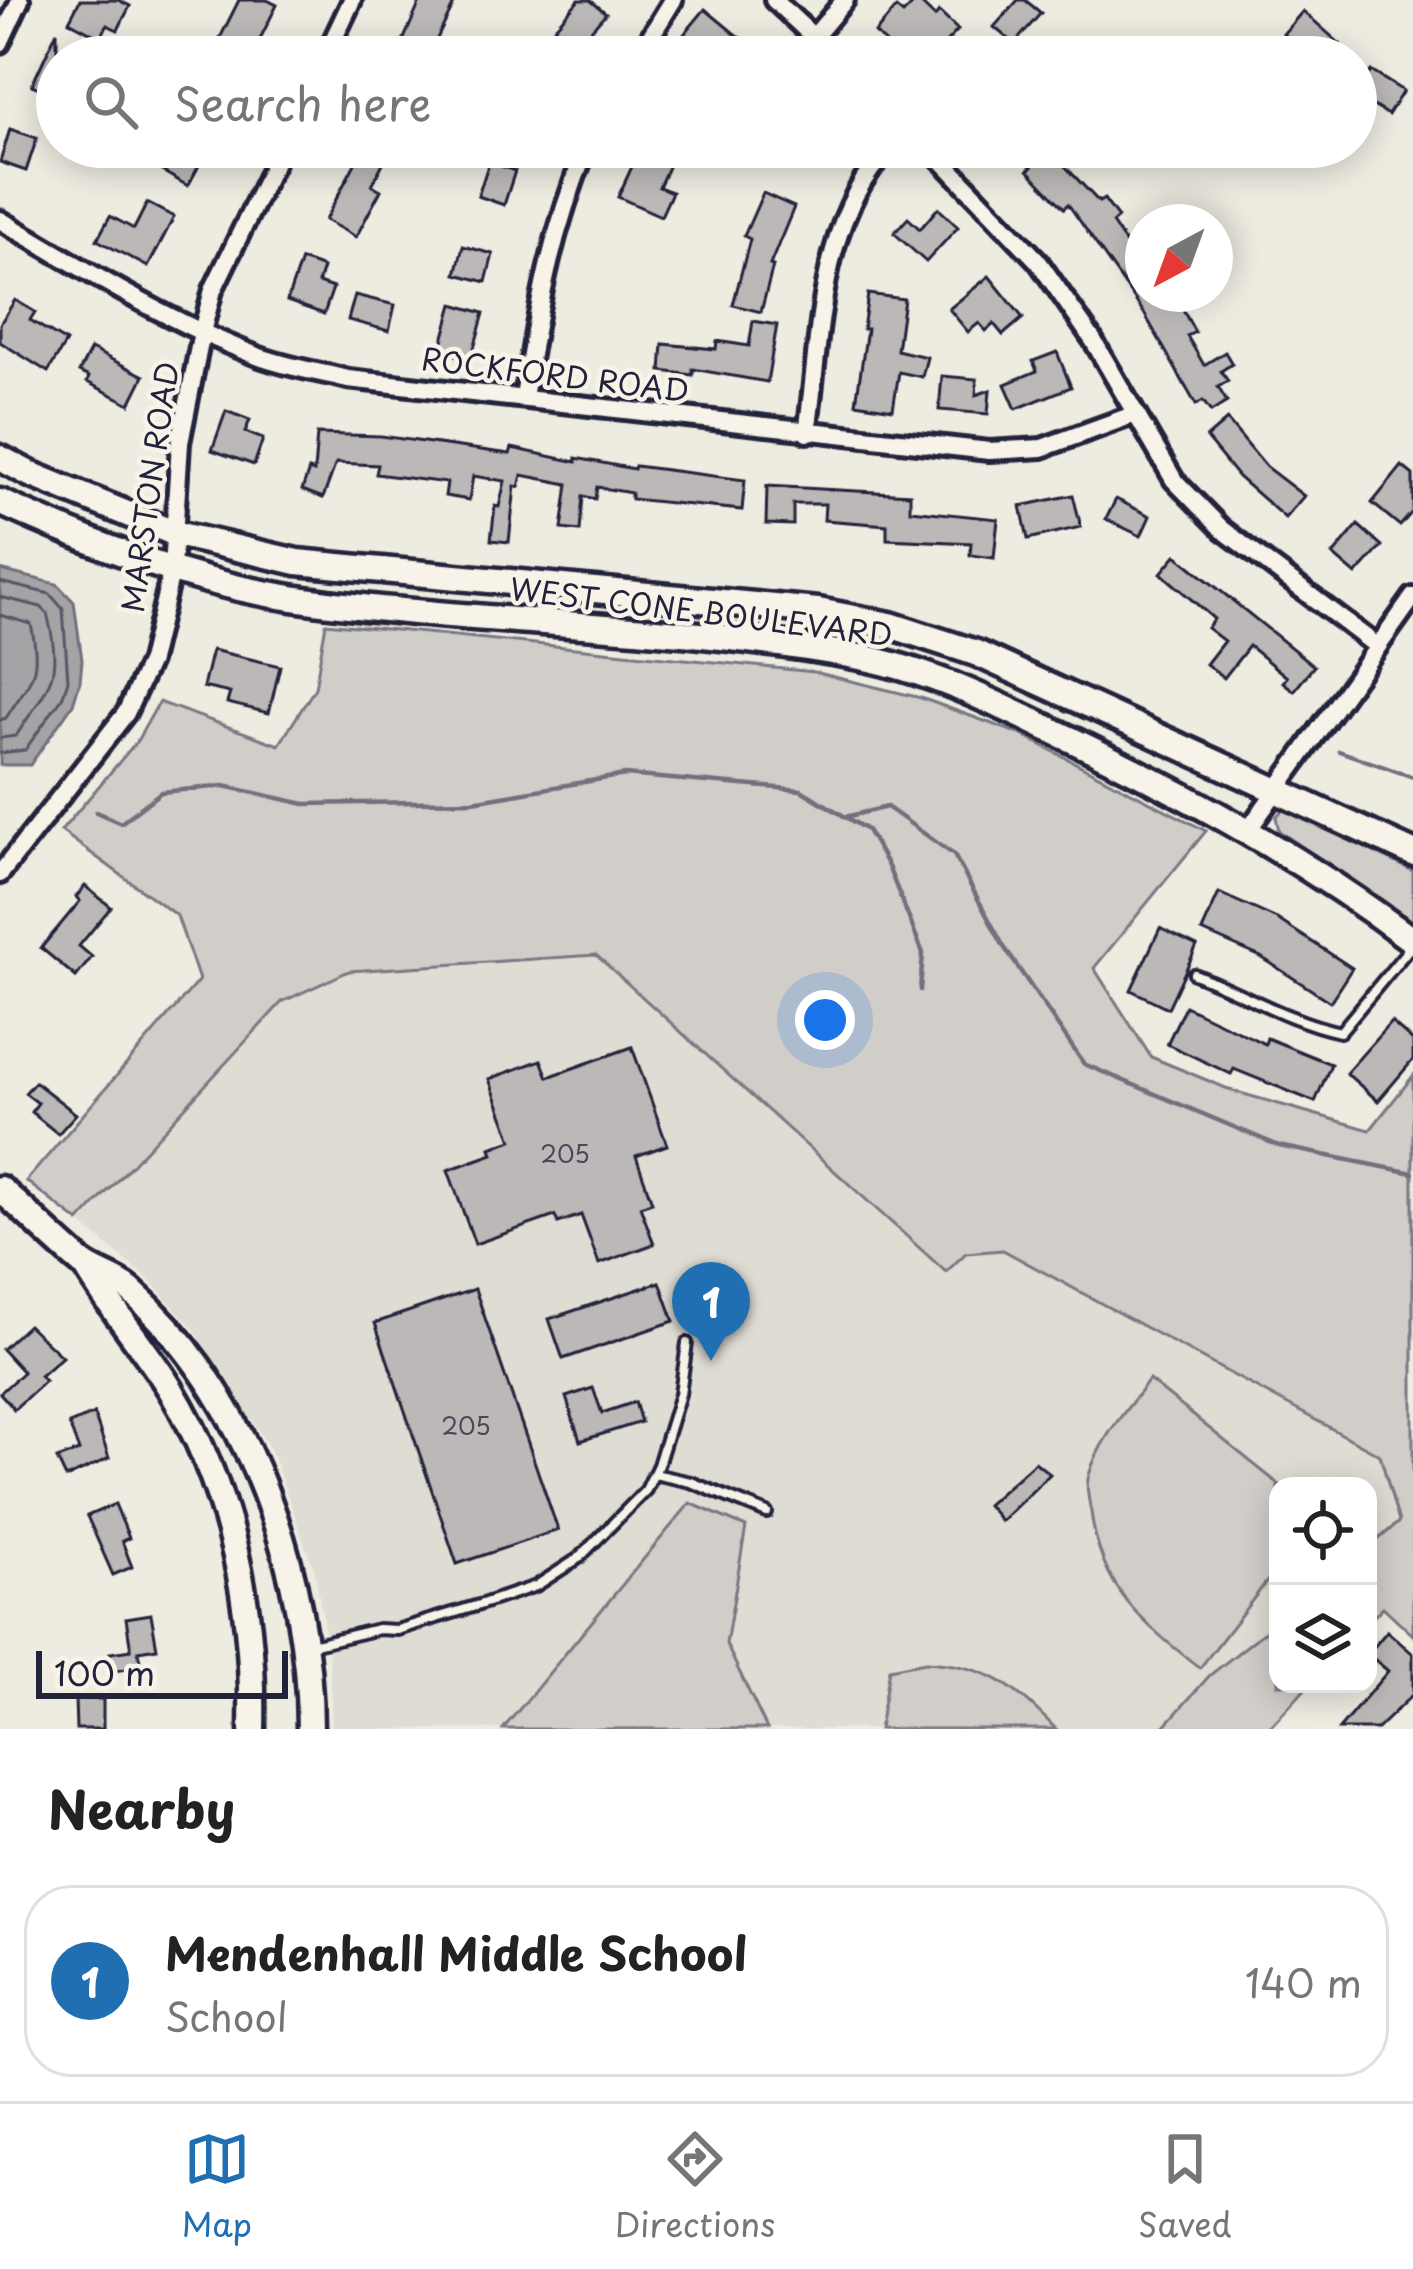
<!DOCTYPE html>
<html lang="en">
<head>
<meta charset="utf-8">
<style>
	body { margin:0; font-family:"Playpen Sans",sans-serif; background:#f6f6f6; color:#222 }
	.controls { position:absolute; right:36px; bottom:36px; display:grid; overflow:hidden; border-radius:24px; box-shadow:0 6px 30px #0003 }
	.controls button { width:108px; height:108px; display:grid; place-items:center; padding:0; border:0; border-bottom:3px solid #e0e0e0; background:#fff; color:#222; font:60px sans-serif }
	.compass { position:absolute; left:1125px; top:204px; width:108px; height:108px; border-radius:50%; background:#fff; box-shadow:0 6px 30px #0003; rotate:221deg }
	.scale { position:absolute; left:36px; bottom:30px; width:252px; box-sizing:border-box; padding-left:12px; border:6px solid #22223b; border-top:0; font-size:33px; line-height:42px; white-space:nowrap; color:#22223b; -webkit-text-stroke:9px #f7f3e8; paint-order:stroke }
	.you { position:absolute; left:825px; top:1020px; width:42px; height:42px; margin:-30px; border:9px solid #fff; border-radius:50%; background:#1a73e8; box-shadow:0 0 0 18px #1a73e833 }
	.badge { display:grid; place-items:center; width:78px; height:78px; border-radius:50%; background:#1f6fb2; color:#fff; font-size:39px; font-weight:700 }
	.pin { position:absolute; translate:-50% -99px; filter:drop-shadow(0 3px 6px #0008) }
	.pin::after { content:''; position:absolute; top:63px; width:42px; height:36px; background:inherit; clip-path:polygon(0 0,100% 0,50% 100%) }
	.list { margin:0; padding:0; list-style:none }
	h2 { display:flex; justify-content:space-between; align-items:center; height:156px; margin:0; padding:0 48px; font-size:51px }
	h2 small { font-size:39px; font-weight:400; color:#767676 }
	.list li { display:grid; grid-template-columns:78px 1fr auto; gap:36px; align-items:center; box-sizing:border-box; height:192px; margin:0 24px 24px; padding:0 24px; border:3px solid #e0e0e0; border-radius:48px }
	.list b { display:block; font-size:45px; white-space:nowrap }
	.list p { margin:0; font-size:39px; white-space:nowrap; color:#767676 }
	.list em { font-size:39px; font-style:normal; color:#767676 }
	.icon { flex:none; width:66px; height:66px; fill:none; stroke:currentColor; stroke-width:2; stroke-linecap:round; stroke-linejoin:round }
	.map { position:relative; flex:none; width:1413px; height:1729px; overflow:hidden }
	.search { position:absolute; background:#fff; box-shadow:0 6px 30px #0003; left:36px; right:36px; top:36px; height:132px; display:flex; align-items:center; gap:30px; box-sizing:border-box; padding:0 42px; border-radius:66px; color:#767676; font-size:45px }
	.sheet { height:372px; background:#fff }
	nav { display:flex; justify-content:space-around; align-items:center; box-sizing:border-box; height:168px; border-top:3px solid #e0e0e0; background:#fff; font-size:33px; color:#767676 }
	nav a { display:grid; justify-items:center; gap:6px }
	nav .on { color:#1f6fb2 }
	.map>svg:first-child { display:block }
	.built { fill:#dfdcd4 }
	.green { fill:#d1cdc9; stroke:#7a7882; stroke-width:3 }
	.water { fill:#a6a3a6; stroke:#716f7b; stroke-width:3 }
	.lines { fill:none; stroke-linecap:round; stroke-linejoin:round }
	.shore { stroke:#575666; stroke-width:3 }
	.stream { stroke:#716f7b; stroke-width:4.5 }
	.building { fill:#bbb8b7; stroke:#22223b; stroke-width:3 }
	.lane-casing { stroke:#22223b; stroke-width:16 }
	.street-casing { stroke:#22223b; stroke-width:26 }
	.secondary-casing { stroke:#22223b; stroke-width:33 }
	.primary-casing { stroke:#22223b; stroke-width:33 }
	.lane { stroke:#f7f3e8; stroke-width:8 }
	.street { stroke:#f7f3e8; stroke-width:16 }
	.secondary { stroke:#f7f3e8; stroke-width:24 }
	.primary { stroke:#f7f3e8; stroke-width:24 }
	.labels { text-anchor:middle; stroke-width:9; stroke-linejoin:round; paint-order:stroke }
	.number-label { font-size:24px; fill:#48485a }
	.street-label { font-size:30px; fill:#22223b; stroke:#f7f3e8 }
</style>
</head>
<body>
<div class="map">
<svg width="1413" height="1729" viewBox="0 0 1413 1729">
	<rect width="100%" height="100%" fill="#eeebe1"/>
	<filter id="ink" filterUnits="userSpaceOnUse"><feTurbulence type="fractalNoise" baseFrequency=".00833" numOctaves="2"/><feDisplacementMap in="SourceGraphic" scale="24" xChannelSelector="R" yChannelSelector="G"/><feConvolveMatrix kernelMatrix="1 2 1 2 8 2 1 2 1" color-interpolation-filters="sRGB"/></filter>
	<g filter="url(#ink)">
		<polygon class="built" points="596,955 945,1272 966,1253 1003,1250 1380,1455 1399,1522 1368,1548 1368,1486 1278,1486 1278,1621 1210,1675 1162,1729 767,1729 726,1644 746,1528 690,1503 503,1729 332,1729 329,1656 315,1572 271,1450 194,1329 146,1277 79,1222 282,1002 349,971"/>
		<g class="green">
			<polygon points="326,623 814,672 921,698 1020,734 1206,831 1094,968 1151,1057 1233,1091 1370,1130 1413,1076 1413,1635 1383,1607 1368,1622 1368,1548 1399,1522 1380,1455 1003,1250 966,1253 946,1272 596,955 349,971 282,1002 79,1222 26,1181 199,980 177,916 61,831 137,741 159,702 279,745 315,688"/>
			<polygon points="1284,808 1413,871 1413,922 1279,831 1276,817"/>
			<path d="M 1149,1380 L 1281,1486 L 1278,1486 L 1278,1567 L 1200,1668 C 1143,1624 1100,1588 1091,1512 C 1089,1500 1085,1486 1089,1475 C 1100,1438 1127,1410 1149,1380 Z"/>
			<polygon points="690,1503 746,1527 726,1644 767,1729 503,1729"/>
			<polygon points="1278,1621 1278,1684 1310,1684 1268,1729 1162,1729 1210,1675"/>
			<path d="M 925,1662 C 988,1665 1013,1685 1056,1729 L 879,1729 L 889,1669 Z"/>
		</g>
		<polygon class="water" points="0,570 57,584 74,602 82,660 80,681 73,704 30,765 0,765"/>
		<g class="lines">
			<g class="shore">
				<polyline points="0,582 50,594 63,609 68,680 62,698 25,750 0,753"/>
				<path d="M 0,597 L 41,607 L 47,613 C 64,679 49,684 16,736 L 0,738"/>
				<path d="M 0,615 L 31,624 C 42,675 32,677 6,718 L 0,720"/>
			</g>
			<g class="stream">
				<polyline points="1339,751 1413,777"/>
				<polyline points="96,812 121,823 161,792 224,786 305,804 473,801 625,775 801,790 867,830 887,864 923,953 920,990"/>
				<polyline points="845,817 887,807 954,855 1004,947 1084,1064 1279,1146 1413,1173"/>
			</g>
		</g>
		<g class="building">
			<polygon points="80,0 118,0 130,6 118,30 107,25 101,38 69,21"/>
			<polygon points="239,0 267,0 277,5 251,57 219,40"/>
			<polygon points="421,0 456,0 428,57 396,57"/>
			<polygon points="579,0 590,0 606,13 576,47 554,28"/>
			<polygon points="917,0 935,17 939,12 958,30 932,57 900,57 875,33 896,8 903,14"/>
			<polygon points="1018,0 1025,0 1041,13 1014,44 994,27"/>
			<polygon points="705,9 746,43 734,57 704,57 681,38"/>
			<polygon points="1303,11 1340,44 1329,57 1310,57 1283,34"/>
			<polygon points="57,31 57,96 32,85"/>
			<polygon points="1371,71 1403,91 1388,115 1370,104 1356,125 1356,95"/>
			<polygon points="10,129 37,138 26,171 0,162"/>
			<polygon points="172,147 209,147 188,186 160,170"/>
			<polygon points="337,147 391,147 372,185 381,190 356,237 325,220 358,158"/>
			<polygon points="641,147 677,147 659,187 672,192 661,216 618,197"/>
			<polygon points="1009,147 1047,147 1099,202 1104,199 1118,218 1112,223 1135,257 1143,251 1143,294 1174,294 1195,332 1187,336 1204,365 1225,352 1232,364 1221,371 1228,381 1218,387 1227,402 1211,412 1203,401 1196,405 1144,313 1068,204 1064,208 1028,170 1032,167"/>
			<polygon points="489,162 515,171 504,205 478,196"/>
			<polygon points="763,193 794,207 770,265 773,266 761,312 733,305 750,239 744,236"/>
			<polygon points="147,203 174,217 148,267 97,240 110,216 134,229"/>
			<polygon points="938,208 958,227 926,262 894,233 908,218 920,229"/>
			<polygon points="463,246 493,254 486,282 456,274"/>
			<polygon points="301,260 323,268 318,283 333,288 324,314 287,301"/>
			<polygon points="989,276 1023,318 1003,335 994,324 986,331 979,323 968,332 949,309"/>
			<polygon points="868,294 904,299 897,350 927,357 922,377 899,372 893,409 856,403 867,329 863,329"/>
			<polygon points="355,295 395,305 389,331 348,320"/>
			<polygon points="15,300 35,312 30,320 66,342 48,372 0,342 0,324"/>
			<polygon points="453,304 484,313 471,359 440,351"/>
			<polygon points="753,321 777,325 767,382 693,369 693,375 661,371 663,344 716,349 717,341 749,346"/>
			<polygon points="91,349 144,376 130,404 87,382 89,377 79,372"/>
			<polygon points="1057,352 1071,387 1016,409 1005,384 1037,371 1033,361"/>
			<polygon points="942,376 977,379 976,395 990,390 988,414 939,410"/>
			<polygon points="226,411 250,420 245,432 263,439 254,465 212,450"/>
			<polygon points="1227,420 1266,467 1304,496 1285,518 1238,477 1206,438"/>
			<polygon points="317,434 381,436 510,454 512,448 576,462 576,458 634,469 635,466 745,480 742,510 631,499 631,493 597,487 595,499 583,496 580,531 562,529 568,484 522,475 519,487 515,486 509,542 491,540 495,506 499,507 505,481 473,476 469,500 445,496 447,483 376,474 378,465 336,463 323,498 302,490 309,470 314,472"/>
			<polygon points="1402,466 1413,475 1413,511 1400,526 1372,503"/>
			<polygon points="767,486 910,494 910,510 998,519 994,558 970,555 971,543 887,539 887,525 824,520 825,504 793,504 793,525 766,524"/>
			<polygon points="1073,495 1081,527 1028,539 1021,506"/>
			<polygon points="1116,499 1150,516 1141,536 1106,519"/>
			<polygon points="1358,525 1382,546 1356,575 1333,555"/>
			<polygon points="1176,555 1314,666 1294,691 1283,682 1287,677 1249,646 1224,678 1206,664 1224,641 1207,628 1214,619 1161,573"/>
			<polygon points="212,650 280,666 269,713 227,703 230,693 203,687"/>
			<polygon points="85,886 111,907 79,946 92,957 76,977 41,948 80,901 76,897"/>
			<polygon points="1219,893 1277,919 1352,968 1330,1002 1261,957 1202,931"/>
			<polygon points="1160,928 1197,946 1168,1008 1131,990"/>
			<polygon points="1185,1006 1265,1044 1267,1038 1331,1064 1315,1102 1234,1069 1231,1074 1167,1044"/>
			<polygon points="1391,1022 1413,1041 1413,1060 1378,1101 1346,1073"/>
			<polygon points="632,1047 667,1145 636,1156 652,1202 640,1206 654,1244 599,1264 581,1215 558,1223 555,1216 475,1244 448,1170 493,1154 491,1148 512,1140 489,1079 541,1060 548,1077"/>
			<polygon points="35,1082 76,1114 58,1134 31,1112 38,1103 25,1093"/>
			<polygon points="660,1282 674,1321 563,1359 549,1319"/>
			<polygon points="475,1289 558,1530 457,1564 375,1323"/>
			<polygon points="28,1325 62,1357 40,1376 45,1381 14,1409 0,1393 23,1372 2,1349"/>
			<polygon points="593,1388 602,1413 635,1402 641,1422 580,1441 566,1397"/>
			<polygon points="94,1414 109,1458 66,1478 57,1459 79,1451 69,1424"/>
			<polygon points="1035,1462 1050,1474 1001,1521 987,1505"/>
			<polygon points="115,1504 129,1538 122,1541 132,1567 113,1575 87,1516"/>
			<polygon points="151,1614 157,1648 138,1651 141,1667 113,1671 110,1653 131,1650 126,1618"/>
			<polygon points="1387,1631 1413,1654 1413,1694 1377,1729 1339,1729 1388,1671 1368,1654"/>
			<polygon points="75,1699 103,1699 103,1729 76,1729"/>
		</g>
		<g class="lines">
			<g class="lane-casing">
				<g id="lane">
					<path d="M 1194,974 C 1243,993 1289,1021 1340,1032 L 1412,945"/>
					<polyline points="654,1474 691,1482 767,1513"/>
					<polyline points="307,1646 378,1629 397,1630 479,1605 536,1586 579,1558 646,1490 658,1465 680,1394 687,1343"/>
				</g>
			</g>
			<g class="street-casing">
				<g id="street">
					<polyline points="774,0 835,57"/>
					<polyline points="814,37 845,0"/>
					<polyline points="0,43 20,0"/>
					<polyline points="325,57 352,0"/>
					<polyline points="638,57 673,0"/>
					<polyline points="929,147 1038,261 1093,340 1174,480 1222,529 1377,646"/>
					<path d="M 0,220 C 83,269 167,321 257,356 C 286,367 319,372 348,379 L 989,451 L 1042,448 L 1133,415"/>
					<path d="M 524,398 C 538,307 551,233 587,147"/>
					<path d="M 807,433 C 821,337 818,219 890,147"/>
					<polyline points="1249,829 1413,597"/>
					<polyline points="0,874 126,713 150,661 172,569 180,443 202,332 213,290 282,147"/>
				</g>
			</g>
			<g class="secondary-casing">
				<g id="secondary">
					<path d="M 0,1189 C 28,1213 54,1240 82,1263 C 96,1274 116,1278 130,1290 C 249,1395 310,1574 310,1729"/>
					<path d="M 87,1268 C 112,1311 145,1348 171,1390 C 232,1491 255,1613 252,1729"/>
				</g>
			</g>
			<g class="primary-casing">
				<g id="primary">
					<polyline points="0,458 30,474 176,534 297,562 818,611 890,625 976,653 1413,853"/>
					<path d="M 0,502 C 92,544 191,583 292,598 C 478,625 674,622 860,657 C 933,671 1003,707 1070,739 C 1191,797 1306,860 1413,941"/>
				</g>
			</g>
			<use href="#lane" class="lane"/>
			<use href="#street" class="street"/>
			<use href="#secondary" class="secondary"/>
			<use href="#primary" class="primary"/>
		</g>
	</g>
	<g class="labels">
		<g class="number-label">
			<text x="565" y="1163">205</text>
			<text x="466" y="1435">205</text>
		</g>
		<g class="street-label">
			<text transform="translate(555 376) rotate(7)" y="10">ROCKFORD ROAD</text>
			<text transform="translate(151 487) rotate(-82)" y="10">MARSTON ROAD</text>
			<text transform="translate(701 613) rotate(7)" y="10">WEST CONE BOULEVARD</text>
		</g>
	</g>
</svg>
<div class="controls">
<button><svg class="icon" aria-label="locate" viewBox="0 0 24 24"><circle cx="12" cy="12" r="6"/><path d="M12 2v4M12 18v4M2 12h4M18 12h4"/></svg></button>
<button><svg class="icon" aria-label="layers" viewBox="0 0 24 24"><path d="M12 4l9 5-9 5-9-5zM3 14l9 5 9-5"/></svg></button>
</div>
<svg class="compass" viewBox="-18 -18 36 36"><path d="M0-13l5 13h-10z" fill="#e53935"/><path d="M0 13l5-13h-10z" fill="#767676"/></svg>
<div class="scale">100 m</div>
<div class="you"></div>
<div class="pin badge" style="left:711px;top:1361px">1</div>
<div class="search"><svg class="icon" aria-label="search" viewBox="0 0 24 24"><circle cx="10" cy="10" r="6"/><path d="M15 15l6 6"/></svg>Search here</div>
</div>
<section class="sheet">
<h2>Nearby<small></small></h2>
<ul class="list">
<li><span class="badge">1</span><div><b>Mendenhall Middle School</b><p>School</p></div><em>140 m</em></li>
</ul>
</section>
<nav>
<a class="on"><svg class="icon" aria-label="map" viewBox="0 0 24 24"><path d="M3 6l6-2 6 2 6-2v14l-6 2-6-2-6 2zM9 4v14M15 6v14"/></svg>Map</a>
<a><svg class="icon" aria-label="directions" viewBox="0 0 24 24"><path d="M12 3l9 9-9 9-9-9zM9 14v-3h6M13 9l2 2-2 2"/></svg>Directions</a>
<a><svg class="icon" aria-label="saved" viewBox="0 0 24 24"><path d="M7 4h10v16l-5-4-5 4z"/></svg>Saved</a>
</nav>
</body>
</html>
